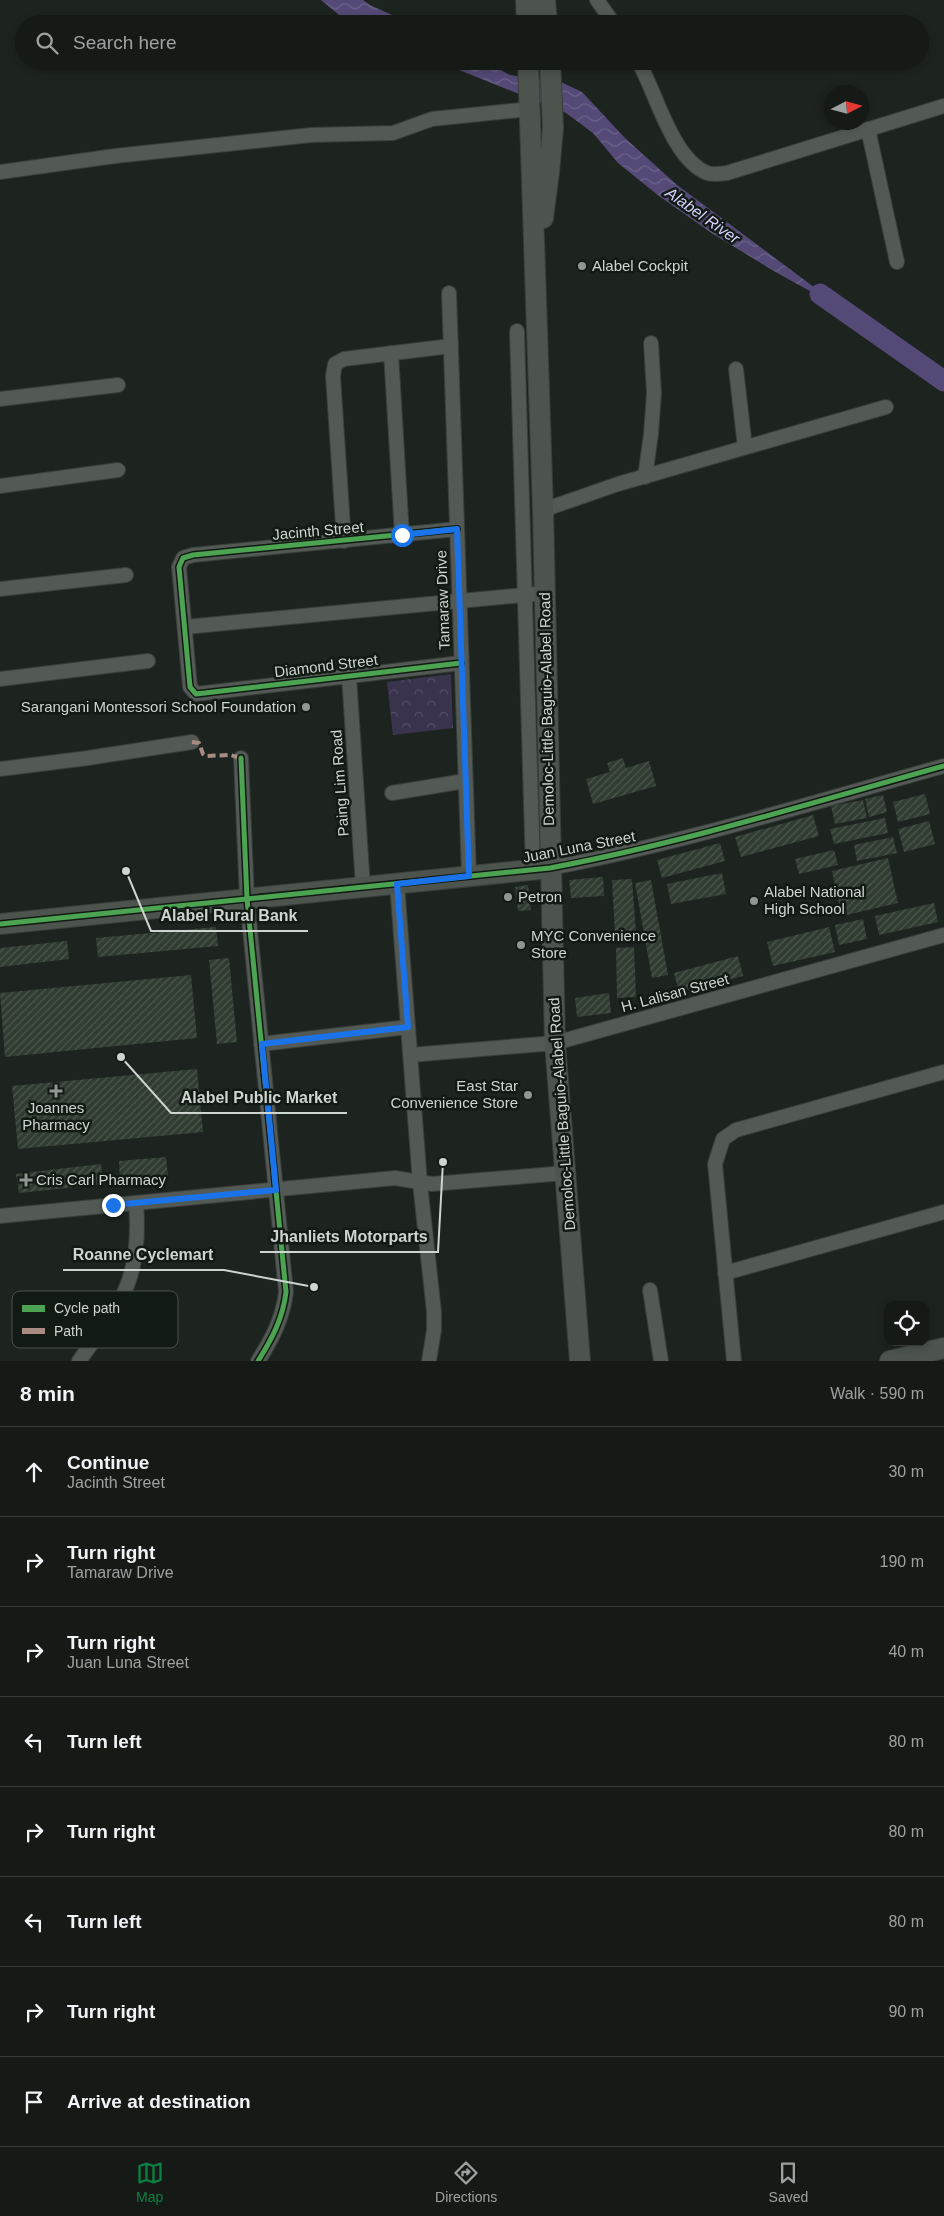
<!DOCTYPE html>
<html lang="en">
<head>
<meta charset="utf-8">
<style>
	body { margin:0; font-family:Arial,sans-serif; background:#1f231f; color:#f1f3f6 }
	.controls { position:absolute; right:15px; bottom:15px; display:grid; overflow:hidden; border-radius:10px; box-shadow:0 2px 8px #0003 }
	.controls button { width:45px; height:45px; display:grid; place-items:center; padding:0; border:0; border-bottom:1px solid #353835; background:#161a16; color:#f1f3f6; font:25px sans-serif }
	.compass { position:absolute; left:824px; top:85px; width:45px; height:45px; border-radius:50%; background:#161a16; box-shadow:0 2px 8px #0003; rotate:84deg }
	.stop { position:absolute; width:15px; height:15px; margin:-11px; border:4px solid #1a73e8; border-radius:50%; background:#fff }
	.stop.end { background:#1a73e8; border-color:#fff; box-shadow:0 1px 5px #0008 }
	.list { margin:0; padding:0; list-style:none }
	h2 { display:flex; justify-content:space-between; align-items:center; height:65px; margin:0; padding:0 20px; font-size:21px }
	h2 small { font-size:16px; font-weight:400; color:#9ea1a1 }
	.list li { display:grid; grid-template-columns:32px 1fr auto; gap:15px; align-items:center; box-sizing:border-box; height:90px; padding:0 20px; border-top:1px solid #353835 }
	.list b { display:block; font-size:19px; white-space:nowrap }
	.list p { margin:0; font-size:16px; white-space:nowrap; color:#9ea1a1 }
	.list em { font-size:16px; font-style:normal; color:#9ea1a1 }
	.icon { flex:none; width:28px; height:28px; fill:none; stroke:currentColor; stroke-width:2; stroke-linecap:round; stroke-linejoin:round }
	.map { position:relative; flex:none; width:944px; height:1361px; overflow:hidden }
	.search { position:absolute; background:#161a16; box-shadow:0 2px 8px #0003; left:15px; right:15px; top:15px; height:55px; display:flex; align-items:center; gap:12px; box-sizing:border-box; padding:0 18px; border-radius:28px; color:#9ea1a1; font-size:19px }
	.sheet { height:785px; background:#161a16 }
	nav { display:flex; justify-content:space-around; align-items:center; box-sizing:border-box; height:70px; border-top:1px solid #353835; background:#161a16; font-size:14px; color:#9ea1a1 }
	nav a { display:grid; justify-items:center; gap:2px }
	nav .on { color:#0b8043 }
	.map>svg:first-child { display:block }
	.forest { fill:url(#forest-crowns) }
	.water { fill:url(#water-waves) }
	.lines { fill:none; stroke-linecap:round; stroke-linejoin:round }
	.river { stroke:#554a77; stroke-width:21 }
	.building { fill:url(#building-hatch) }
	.street-casing { stroke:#3a3e3b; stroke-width:16 }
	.secondary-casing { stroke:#3a3e3b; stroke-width:22 }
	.street { stroke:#535954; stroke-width:14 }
	.secondary { stroke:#4d544e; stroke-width:20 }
	.quiet { stroke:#a88b81; stroke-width:4; stroke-dasharray:8 4; stroke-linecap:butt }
	.cycleway-casing { stroke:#121b13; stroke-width:8 }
	.cycleway { stroke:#4ca352; stroke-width:5 }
	.route { stroke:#1a73e8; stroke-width:6 }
	.poi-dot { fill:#909691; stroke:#121b13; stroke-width:2 }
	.labels { text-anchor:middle; stroke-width:5; stroke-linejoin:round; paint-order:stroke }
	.poi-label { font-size:15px; fill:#ced4cf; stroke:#121b13; text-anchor:start }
	.street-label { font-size:15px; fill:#ced4cf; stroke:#121b13 }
	.water-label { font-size:16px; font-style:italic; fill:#d6cefe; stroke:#121b13 }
	.key { fill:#121b13; stroke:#4a524b; stroke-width:1 }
	.key-label { font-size:14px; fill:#ced4cf }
	.leader { fill:none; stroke:#ced4cf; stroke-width:2 }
	.callout-dot { fill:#ced4cf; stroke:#121b13; stroke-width:2 }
	.callout-label { font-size:16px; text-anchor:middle; font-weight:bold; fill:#ced4cf; stroke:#121b13; stroke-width:5; stroke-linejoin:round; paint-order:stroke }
</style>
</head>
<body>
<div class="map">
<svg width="944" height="1361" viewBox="0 0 944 1361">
	<defs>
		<pattern id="forest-crowns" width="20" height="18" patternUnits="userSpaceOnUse" patternTransform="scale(1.25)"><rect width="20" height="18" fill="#39334e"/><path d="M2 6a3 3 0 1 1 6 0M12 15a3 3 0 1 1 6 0" fill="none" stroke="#545066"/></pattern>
		<pattern id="water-waves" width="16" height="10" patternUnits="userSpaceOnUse" patternTransform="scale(1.25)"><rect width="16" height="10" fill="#554a77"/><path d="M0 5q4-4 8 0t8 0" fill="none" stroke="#6c6389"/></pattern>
		<pattern id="building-hatch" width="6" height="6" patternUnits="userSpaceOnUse" patternTransform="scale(1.25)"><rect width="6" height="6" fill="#303c32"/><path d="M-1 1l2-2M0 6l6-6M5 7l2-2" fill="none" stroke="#4d574f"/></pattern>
	</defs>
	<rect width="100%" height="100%" fill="#1d231e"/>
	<polygon class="forest" points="451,674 453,728 393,735 387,682"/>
	<g class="water">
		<polygon points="321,0 363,0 370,5 412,24 350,24"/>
		<polygon points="437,61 484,61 510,75 563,83 582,92 625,138 677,185 846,311 779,274 713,234 659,196 618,163 593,133 566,113"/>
	</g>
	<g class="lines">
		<polyline class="river" points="820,294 944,381"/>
	</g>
	<g class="building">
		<polygon points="623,758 626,768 649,761 656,786 593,804 586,779 610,772 607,763"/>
		<polygon points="925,794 930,814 898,822 893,802"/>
		<polygon points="883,795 887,812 869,817 865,799"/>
		<polygon points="863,800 867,818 835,824 831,806"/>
		<polygon points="813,815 819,836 741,857 735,837"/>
		<polygon points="885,818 888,833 834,844 830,829"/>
		<polygon points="929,821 935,844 904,852 898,829"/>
		<polygon points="893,837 897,853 857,861 854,845"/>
		<polygon points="720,843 725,861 662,878 657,860"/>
		<polygon points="834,850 838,865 799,874 795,859"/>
		<polygon points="888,858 898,903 842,916 832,871"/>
		<polygon points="722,873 726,894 671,904 667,884"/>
		<polygon points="603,877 604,896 571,898 569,880"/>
		<polygon points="632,879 636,933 615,934 612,880"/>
		<polygon points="651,880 668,975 652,978 635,883"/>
		<polygon points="528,885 531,910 518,911 515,887"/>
		<polygon points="934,903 938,922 879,935 875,916"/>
		<polygon points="863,919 867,939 839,945 835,925"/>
		<polygon points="216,927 218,946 98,957 96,938"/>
		<polygon points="829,927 835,952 773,966 767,942"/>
		<polygon points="67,941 69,959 0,967 0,948"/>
		<polygon points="634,947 636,997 617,998 616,948"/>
		<polygon points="738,956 743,976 679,992 674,973"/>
		<polygon points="229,958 237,1042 217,1044 209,960"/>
		<polygon points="191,975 197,1038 5,1057 0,993"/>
		<polygon points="609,993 611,1013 577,1017 575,998"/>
		<polygon points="197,1069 203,1132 18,1149 12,1086"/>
		<polygon points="166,1157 168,1176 120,1180 119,1161"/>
		<polygon points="101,1164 104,1184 19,1193 16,1174"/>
	</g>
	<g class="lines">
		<g class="street-casing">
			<g id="street">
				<polyline points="597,0 614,24"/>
				<path d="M 638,61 C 656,92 672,159 707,173 C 713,175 720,174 727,173 L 944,106"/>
				<polyline points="868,129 897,262"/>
				<polyline points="0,172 115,156 311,135 393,133 432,119 530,109"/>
				<polyline points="449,293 469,876"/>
				<polyline points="517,331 533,870"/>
				<polyline points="391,353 402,535"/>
				<polyline points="736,369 745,447"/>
				<polyline points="0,399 118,385"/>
				<polyline points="645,477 651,434 654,393 651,343"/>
				<polyline points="0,486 118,470"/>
				<polyline points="543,510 618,484 886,407"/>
				<polyline points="457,529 193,555 183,558 179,567 190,687 196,694 461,663"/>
				<polyline points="344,541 333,376 335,364 344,359 451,346"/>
				<polyline points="0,589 126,575"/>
				<polyline points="185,627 545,593"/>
				<polyline points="349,676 363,887"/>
				<polyline points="0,679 148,661"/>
				<path d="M 241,758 L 247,899 L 286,1292 C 283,1318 272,1339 258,1361"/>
				<polyline points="0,769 88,758 192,742"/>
				<polyline points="392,793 465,781"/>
				<path d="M 550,868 C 683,843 814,802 944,766"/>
				<polyline points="397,884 420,1183 434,1312 434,1330 429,1361"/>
				<polyline points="261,1044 408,1027"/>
				<polyline points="410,1055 555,1043 944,935"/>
				<polyline points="0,1216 395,1178 432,1184 565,1173"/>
				<polyline points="725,1273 944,1212"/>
				<polyline points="650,1290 661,1361"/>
				<path d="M 79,1361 C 122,1302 142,1279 136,1203"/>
				<polyline points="734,1361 715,1164 723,1139 736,1130 944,1072"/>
			</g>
		</g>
		<g class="secondary-casing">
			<g id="secondary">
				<polyline points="526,0 527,24"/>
				<polyline points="545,0 547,24"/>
				<polyline points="528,61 543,510 555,1043 580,1361"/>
				<polyline points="543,218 549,172 553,128 550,61"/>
				<polyline points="0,924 550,868"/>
				<polyline points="890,1361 944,1348"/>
			</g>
		</g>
		<use href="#street" class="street"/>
		<use href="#secondary" class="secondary"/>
		<polyline class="quiet" points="192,742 199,743 203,754 206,756 230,755 241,758"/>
		<g class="cycleway-casing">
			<g id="cycleway">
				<polyline points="457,529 193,555 183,558 179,567 190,687 196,694 461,663"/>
				<path d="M 241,758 L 247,899 L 286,1292 C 283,1318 272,1339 258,1361"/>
				<path d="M 0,924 L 550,868 C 683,843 814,802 944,766"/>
			</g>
		</g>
		<use href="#cycleway" class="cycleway"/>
	</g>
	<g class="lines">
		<polyline class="route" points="113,1205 276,1190 262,1044 408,1027 397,884 469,876 457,529 402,535"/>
	</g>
	<g class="poi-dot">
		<circle cx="582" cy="266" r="5"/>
		<circle cx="306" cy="707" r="5"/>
		<circle cx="508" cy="897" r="5"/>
		<circle cx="754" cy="901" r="5"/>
		<circle cx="521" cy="945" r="5"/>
		<path d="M53.5 1083.5h5v5h5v5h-5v5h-5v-5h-5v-5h5z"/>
		<circle cx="528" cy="1095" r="5"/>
		<path d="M23.5 1172.5h5v5h5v5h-5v5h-5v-5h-5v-5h5z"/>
	</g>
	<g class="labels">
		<g class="poi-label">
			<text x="592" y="271">Alabel Cockpit</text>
			<text x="296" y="712" text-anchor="end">Sarangani Montessori School Foundation</text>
			<text x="764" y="897">Alabel National<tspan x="764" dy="17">High School</tspan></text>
			<text x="518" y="902">Petron</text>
			<text x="531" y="941">MYC Convenience<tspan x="531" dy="17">Store</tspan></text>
			<text x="518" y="1091" text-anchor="end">East Star<tspan x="518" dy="17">Convenience Store</tspan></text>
			<text x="56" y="1113" text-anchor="middle">Joannes<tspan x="56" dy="17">Pharmacy</tspan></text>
			<text x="36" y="1185">Cris Carl Pharmacy</text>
		</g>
		<g class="street-label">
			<text transform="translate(318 531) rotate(-5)" y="5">Jacinth Street</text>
			<text transform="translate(443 600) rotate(-92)" y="5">Tamaraw Drive</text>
			<text transform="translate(326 666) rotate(-7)" y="5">Diamond Street</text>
			<text transform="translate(547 709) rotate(-91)" y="5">Demoloc-Little Baguio-Alabel Road</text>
			<text transform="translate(340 783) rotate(-94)" y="5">Paing Lim Road</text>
			<text transform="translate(579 847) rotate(-11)" y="5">Juan Luna Street</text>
			<text transform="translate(675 993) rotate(-15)" y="5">H. Lalisan Street</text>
			<text transform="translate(562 1114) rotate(-94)" y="5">Demoloc-Little Baguio-Alabel Road</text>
		</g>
		<g class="water-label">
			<text transform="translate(703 215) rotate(35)" y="6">Alabel River</text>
		</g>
	</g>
	<rect x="12" y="1291" width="166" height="57" rx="8" class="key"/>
	<rect x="22" y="1305" width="23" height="7" fill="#4ca352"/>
	<rect x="22" y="1328" width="23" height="6" fill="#a88b81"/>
	<g class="key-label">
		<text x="54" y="1313">Cycle path</text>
		<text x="54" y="1336">Path</text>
	</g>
	<path class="leader" d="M126 871L151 931H308M121 1057L171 1113H347M443 1162L438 1252H260M314 1287L224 1270H63"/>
	<g class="callout-dot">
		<circle cx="126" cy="871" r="5"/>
		<circle cx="121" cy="1057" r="5"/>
		<circle cx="443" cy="1162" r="5"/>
		<circle cx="314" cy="1287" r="5"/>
	</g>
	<g class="callout-label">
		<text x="229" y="921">Alabel Rural Bank</text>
		<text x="259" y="1103">Alabel Public Market</text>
		<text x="349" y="1242">Jhanliets Motorparts</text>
		<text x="143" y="1260">Roanne Cyclemart</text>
	</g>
</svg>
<div class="controls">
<button><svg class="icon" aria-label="locate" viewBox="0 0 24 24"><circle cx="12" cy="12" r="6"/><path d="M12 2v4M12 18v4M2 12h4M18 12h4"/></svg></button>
</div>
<svg class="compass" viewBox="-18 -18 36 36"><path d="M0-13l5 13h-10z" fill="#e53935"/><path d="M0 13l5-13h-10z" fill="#9ea1a1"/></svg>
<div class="stop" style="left:402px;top:535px"></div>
<div class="stop end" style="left:113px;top:1205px"></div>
<div class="search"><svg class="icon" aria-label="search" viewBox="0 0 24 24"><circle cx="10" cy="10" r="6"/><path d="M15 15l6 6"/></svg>Search here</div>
</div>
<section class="sheet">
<h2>8 min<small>Walk · 590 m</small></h2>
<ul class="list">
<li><svg class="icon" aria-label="ahead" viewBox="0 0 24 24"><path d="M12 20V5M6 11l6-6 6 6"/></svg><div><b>Continue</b><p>Jacinth Street</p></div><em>30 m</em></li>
<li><svg class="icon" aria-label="right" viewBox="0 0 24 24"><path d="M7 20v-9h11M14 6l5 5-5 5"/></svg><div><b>Turn right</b><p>Tamaraw Drive</p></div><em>190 m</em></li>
<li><svg class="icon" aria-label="right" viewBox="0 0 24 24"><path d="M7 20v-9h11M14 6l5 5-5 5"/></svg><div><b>Turn right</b><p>Juan Luna Street</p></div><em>40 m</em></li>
<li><svg class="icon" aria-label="left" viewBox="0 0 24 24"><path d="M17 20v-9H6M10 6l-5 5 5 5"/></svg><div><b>Turn left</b></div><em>80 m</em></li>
<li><svg class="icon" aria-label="right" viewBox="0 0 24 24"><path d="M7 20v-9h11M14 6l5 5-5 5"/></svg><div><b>Turn right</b></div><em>80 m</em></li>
<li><svg class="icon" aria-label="left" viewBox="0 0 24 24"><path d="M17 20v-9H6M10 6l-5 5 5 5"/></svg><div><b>Turn left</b></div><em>80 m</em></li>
<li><svg class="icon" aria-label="right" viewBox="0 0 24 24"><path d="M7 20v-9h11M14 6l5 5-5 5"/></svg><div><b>Turn right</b></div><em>90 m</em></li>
<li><svg class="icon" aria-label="arrive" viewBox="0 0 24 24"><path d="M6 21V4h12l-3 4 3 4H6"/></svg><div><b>Arrive at destination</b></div></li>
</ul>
</section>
<nav>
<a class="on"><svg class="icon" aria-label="map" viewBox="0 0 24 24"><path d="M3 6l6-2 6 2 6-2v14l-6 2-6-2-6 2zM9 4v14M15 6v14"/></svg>Map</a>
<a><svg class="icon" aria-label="directions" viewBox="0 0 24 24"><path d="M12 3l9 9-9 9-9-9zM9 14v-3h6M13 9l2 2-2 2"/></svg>Directions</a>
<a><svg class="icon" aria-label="saved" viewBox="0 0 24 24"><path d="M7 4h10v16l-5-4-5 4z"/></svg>Saved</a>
</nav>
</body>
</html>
